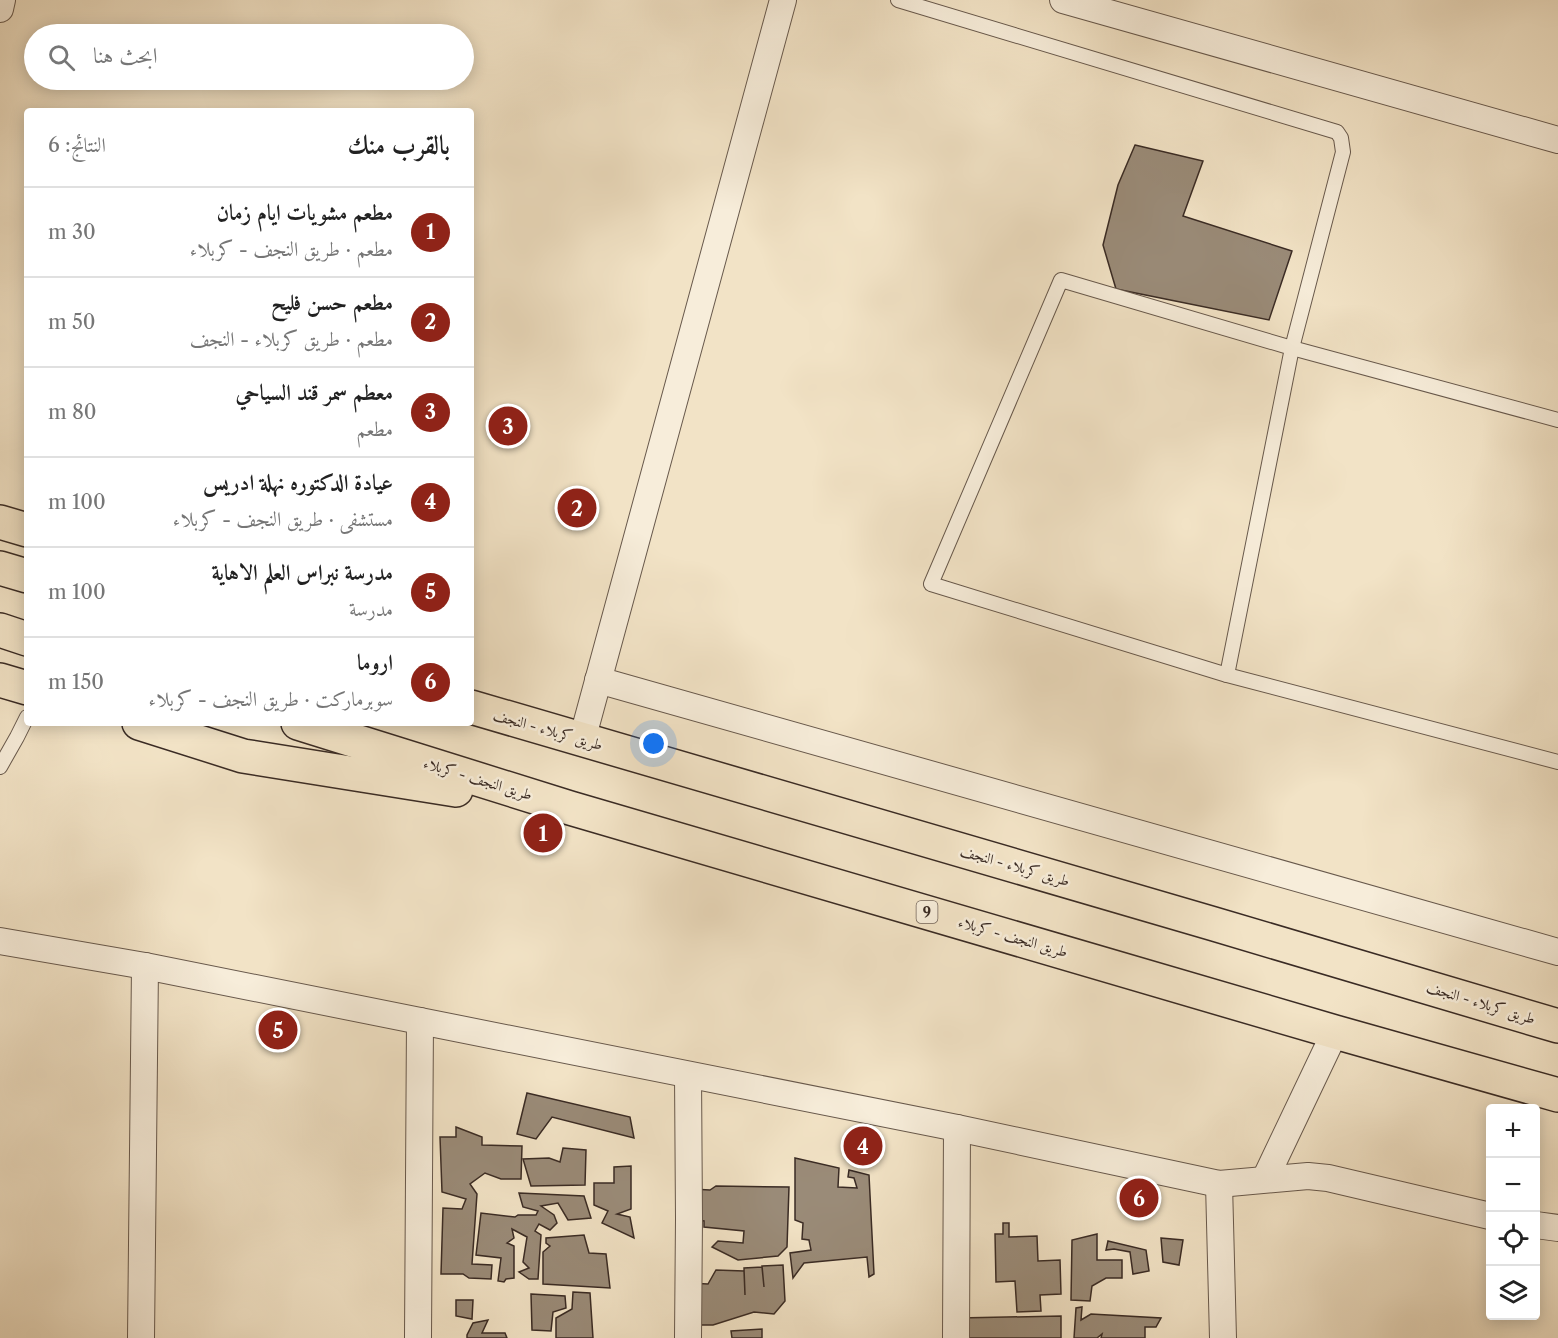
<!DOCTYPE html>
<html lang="ar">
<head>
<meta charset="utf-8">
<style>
	body { margin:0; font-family:"Libre Caslon Text",Amiri,serif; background:#f2f2f2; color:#222; direction:rtl }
	.controls { position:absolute; right:18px; bottom:18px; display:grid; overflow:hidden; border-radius:6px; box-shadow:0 3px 15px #0003 }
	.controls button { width:54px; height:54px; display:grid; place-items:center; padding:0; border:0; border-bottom:2px solid #e0e0e0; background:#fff; color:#222; font:30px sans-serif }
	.you { position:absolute; left:654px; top:744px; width:21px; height:21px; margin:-15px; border:4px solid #fff; border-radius:50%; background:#1a73e8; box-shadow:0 0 0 9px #1a73e833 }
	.badge { display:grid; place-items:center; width:39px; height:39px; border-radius:50%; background:#8f2418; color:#fff; font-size:20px; font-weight:700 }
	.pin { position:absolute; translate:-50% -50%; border:3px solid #fff; box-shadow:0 2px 6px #0006 }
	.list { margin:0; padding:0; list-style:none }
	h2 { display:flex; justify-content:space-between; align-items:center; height:78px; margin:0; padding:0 24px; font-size:26px }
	h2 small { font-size:20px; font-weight:400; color:#767676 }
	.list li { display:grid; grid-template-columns:39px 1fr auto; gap:18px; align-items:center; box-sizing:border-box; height:90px; padding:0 24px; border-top:2px solid #e0e0e0 }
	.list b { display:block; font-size:22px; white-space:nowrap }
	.list p { margin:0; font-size:20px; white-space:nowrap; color:#767676 }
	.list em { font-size:20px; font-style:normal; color:#767676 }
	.icon { flex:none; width:33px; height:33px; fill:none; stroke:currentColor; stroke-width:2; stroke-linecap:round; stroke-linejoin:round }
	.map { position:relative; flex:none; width:1558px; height:1338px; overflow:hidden; direction:ltr }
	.search { position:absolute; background:#fff; box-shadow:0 3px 15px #0003; left:24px; top:24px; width:450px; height:66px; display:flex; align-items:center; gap:15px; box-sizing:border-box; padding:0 21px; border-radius:33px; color:#767676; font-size:22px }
	.panel { position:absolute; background:#fff; box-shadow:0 3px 15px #0003; left:24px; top:108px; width:450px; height:618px; border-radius:6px; direction:rtl }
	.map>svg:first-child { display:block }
	.building { fill:#9a8b78; stroke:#3a2b24; stroke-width:1.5 }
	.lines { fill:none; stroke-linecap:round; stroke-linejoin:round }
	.service-casing { stroke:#68594c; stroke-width:16 }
	.minor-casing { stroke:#68594c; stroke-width:28 }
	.trunk-casing { stroke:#3a2b24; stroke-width:36 }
	.service { stroke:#f7edda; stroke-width:14 }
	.minor { stroke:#f7edda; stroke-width:26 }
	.trunk { stroke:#f2e3c6; stroke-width:33 }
	.labels { text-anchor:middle; stroke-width:5; stroke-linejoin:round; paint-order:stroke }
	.shield { fill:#f7edda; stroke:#73655b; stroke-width:1.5 }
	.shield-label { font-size:14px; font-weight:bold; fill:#3a2b24 }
	.street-label { font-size:15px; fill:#3a2b24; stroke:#f7edda }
</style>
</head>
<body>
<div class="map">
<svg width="1558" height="1338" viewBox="0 0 1558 1338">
	<rect width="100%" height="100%" fill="#f2e3c6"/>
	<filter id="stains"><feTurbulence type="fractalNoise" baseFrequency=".00333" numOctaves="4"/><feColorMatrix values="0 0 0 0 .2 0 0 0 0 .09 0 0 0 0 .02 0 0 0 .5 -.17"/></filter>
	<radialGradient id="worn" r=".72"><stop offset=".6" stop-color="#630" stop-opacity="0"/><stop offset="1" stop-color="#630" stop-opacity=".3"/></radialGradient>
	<g class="building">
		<polygon points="1135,145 1203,161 1183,216 1292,251 1269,320 1116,289 1103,245 1118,185"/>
		<polygon points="527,1093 630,1117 634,1138 552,1117 536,1139 517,1134"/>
		<polygon points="456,1127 482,1137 482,1145 522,1146 521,1179 501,1179 485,1173 470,1184 477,1194 472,1264 492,1265 491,1279 469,1278 463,1274 441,1274 443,1208 462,1209 466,1199 442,1192 440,1137 456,1137"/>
		<polygon points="563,1148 586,1150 585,1185 531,1186 523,1159 549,1158 560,1162"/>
		<polygon points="795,1158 839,1168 838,1187 857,1188 854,1178 848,1177 849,1170 869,1175 874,1274 869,1277 867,1257 804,1263 793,1278 790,1253 811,1250 809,1240 802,1239 803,1223 795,1220"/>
		<polygon points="631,1166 631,1209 617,1214 630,1217 634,1238 602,1223 608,1211 594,1205 594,1183 614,1183 614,1167"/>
		<polygon points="716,1186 789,1187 787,1247 778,1256 738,1260 712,1247 718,1241 743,1243 744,1231 704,1227 704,1221 689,1219 692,1189 710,1190"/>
		<polygon points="519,1193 584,1196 591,1218 568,1220 558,1203 541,1206 554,1215 557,1223 550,1230 539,1224 535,1231 541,1235 538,1279 529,1279 519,1272 529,1268 523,1262 527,1237 512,1229 514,1238 507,1243 514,1246 514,1278 506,1279 504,1282 498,1281 501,1258 476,1255 481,1213 515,1217 518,1215 536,1215 538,1211 523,1207"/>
		<polygon points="1003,1223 1009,1223 1009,1237 1037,1236 1038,1261 1060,1260 1061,1294 1040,1295 1041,1311 1017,1312 1015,1281 996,1282 995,1234 1003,1234"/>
		<polygon points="1097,1234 1097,1260 1122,1260 1122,1278 1106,1278 1092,1286 1090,1301 1071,1300 1072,1240"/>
		<polygon points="584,1235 589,1253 606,1254 610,1288 543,1284 543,1252 550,1246 546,1243 546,1238"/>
		<polygon points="1161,1238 1183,1240 1179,1265 1163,1262"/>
		<polygon points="1108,1241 1146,1250 1149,1271 1133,1274 1130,1252 1114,1249 1106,1250"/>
		<polygon points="783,1265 785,1301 774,1314 754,1312 713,1325 688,1325 688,1283 708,1284 716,1270 744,1271 745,1295 744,1268 762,1267 764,1287 762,1266"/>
		<polygon points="573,1292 590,1293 593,1338 556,1338 556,1318 572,1309"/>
		<polygon points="531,1294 565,1296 566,1308 553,1312 551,1331 532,1330"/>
		<polygon points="456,1300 473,1300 472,1319 456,1316"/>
		<polygon points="1082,1307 1081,1320 1091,1314 1161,1318 1156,1327 1145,1327 1145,1338 1101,1338 1102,1334 1097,1338 1074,1338 1076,1308"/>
		<polygon points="1061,1316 1061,1338 960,1338 959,1318"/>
		<polygon points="488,1320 482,1333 505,1333 507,1338 467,1338 467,1335 473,1323"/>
		<polygon points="762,1329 762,1338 732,1338 731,1331"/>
	</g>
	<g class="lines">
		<g class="service-casing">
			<g id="service">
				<polyline points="898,0 1337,132 1341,138 1343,152 1292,348 1227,675"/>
				<polyline points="1558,420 1292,348 1061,280 931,584 1227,675 1558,762"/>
				<polyline points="0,767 17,737 27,717"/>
			</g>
		</g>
		<g class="minor-casing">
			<g id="minor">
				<polyline points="1063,0 1558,140"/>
				<polyline points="0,9 2,0"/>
				<polyline points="598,680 1558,952"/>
				<polyline points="582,740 783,0"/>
				<polyline points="0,941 145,966 420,1021 957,1128 1219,1184 1308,1176 1328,1178 1490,1216"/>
				<polyline points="1265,1179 1335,1032"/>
				<polyline points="1219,1184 1223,1338"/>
				<polyline points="1536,1225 1558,1228"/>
				<polyline points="141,1338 145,966"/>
				<polyline points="418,1338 420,1021"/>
				<polyline points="688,1338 689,1219 688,1075"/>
				<polyline points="956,1338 957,1128"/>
			</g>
		</g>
		<g class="trunk-casing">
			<g id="trunk">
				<polyline points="0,522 27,530"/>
				<polyline points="0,568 27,576"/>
				<polyline points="0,630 27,639"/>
				<polyline points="0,680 27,688"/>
				<polyline points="471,707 1214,924 1558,1026"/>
				<polyline points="139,723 243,756 456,790"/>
				<polyline points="298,723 570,808 1335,1032 1558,1095"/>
			</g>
		</g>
		<use href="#service" class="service"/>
		<use href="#minor" class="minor"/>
		<use href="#trunk" class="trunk"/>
	</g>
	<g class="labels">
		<rect class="shield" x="916.5" y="901" width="21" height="22" rx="4.5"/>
		<g class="shield-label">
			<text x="927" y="917">9</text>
		</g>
		<g class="street-label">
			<text transform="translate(548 730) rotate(16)" y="5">طريق کربلاء - النجف</text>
			<text transform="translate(478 779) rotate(17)" y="5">طريق النجف - کربلاء</text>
			<text transform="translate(1015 866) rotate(16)" y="5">طريق کربلاء - النجف</text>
			<text transform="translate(1013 937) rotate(16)" y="5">طريق النجف - کربلاء</text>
			<text transform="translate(1481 1003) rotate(17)" y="5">طريق کربلاء - النجف</text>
		</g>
	</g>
	<rect width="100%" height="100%" filter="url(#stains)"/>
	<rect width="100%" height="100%" fill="url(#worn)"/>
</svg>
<div class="controls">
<button>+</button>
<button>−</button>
<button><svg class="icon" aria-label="locate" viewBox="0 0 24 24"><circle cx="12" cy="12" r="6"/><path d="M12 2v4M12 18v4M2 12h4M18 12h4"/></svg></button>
<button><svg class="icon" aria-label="layers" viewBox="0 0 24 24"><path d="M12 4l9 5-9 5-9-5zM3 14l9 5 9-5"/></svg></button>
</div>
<div class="you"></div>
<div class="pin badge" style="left:543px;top:833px">1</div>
<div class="pin badge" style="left:577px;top:508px">2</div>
<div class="pin badge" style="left:508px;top:426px">3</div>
<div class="pin badge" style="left:863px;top:1146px">4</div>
<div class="pin badge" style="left:278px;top:1030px">5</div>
<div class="pin badge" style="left:1139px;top:1198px">6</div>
<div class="search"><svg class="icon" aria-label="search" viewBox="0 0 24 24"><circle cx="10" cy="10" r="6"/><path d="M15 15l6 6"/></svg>ابحث هنا</div>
<section class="panel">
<h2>بالقرب منك<small>النتائج: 6</small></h2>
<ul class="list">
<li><span class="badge">1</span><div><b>مطعم مشويات ايام زمان</b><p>مطعم · طريق النجف - کربلاء</p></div><em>30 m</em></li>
<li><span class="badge">2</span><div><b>مطعم حسن فليح</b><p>مطعم · طريق کربلاء - النجف</p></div><em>50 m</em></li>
<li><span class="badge">3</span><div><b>معطم سمر قند السياحي</b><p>مطعم</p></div><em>80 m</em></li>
<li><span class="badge">4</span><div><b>عيادة الدكتوره نهلة ادريس</b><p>مستشفى · طريق النجف - کربلاء</p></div><em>100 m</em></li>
<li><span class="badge">5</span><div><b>مدرسة نبراس العلم الاهاية</b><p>مدرسة</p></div><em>100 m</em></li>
<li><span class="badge">6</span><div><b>اروما</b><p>سوبرماركت · طريق النجف - کربلاء</p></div><em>150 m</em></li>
</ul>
</section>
</div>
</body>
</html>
